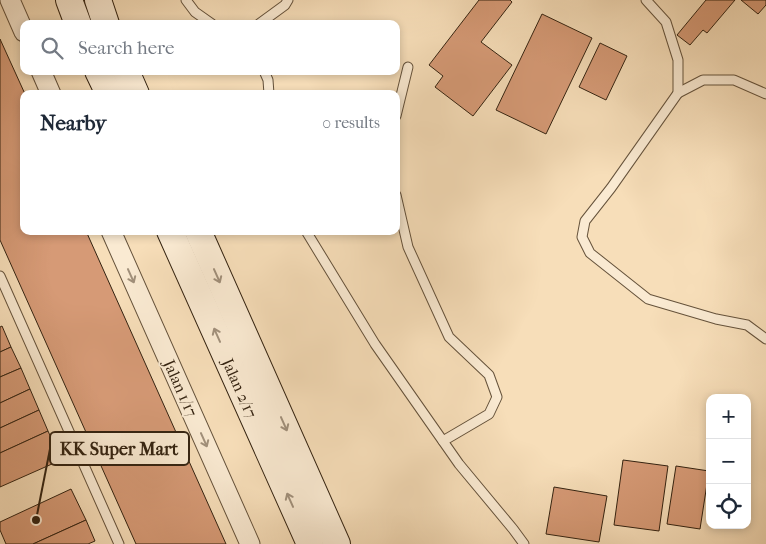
<!DOCTYPE html>
<html lang="en">
<head>
<meta charset="utf-8">
<style>
	body { margin:0; font-family:"IM FELL French Canon",serif; background:#f2f2f3; color:#1f2937 }
	.controls { position:absolute; right:15px; bottom:15px; display:grid; overflow:hidden; border-radius:10px; box-shadow:0 2px 8px #0003 }
	.controls button { width:45px; height:45px; display:grid; place-items:center; padding:0; border:0; border-bottom:1px solid #e0e1e3; background:#fff; color:#1f2937; font:25px sans-serif }
	.list { margin:0; padding:0; list-style:none }
	h2 { display:flex; justify-content:space-between; align-items:center; height:65px; margin:0; padding:0 20px; font-size:21px }
	h2 small { font-size:16px; font-weight:400; color:#747a83 }
	.icon { flex:none; width:28px; height:28px; fill:none; stroke:currentColor; stroke-width:2; stroke-linecap:round; stroke-linejoin:round }
	.map { position:relative; flex:none; width:766px; height:544px; overflow:hidden }
	.search { position:absolute; background:#fff; box-shadow:0 2px 8px #0003; left:20px; top:20px; width:380px; height:55px; display:flex; align-items:center; gap:12px; box-sizing:border-box; padding:0 18px; border-radius:10px; color:#747a83; font-size:19px }
	.panel { position:absolute; background:#fff; box-shadow:0 2px 8px #0003; left:20px; top:90px; width:380px; height:145px; border-radius:10px }
	.map>svg:first-child { display:block }
	.building { fill:#d69a76; stroke:#342311 }
	.lines { fill:none; stroke-linecap:round; stroke-linejoin:round }
	.lane-casing { stroke:#65523b; stroke-width:11 }
	.street-casing { stroke:#65523b; stroke-width:21 }
	.secondary-casing { stroke:#342311; stroke-width:28 }
	.lane { stroke:#faead2; stroke-width:9 }
	.street { stroke:#faead2; stroke-width:19 }
	.secondary { stroke:#faead2; stroke-width:26 }
	.oneway { stroke:#a1907b }
	.labels { text-anchor:middle; stroke-width:4; stroke-linejoin:round; paint-order:stroke }
	.street-label { font-size:16px; fill:#342311; stroke:#faead2 }
	.leader { fill:none; stroke:#342311; stroke-width:2 }
	.callout-dot { fill:#342311; stroke:#faead2; stroke-width:2 }
	.callout { fill:#faead2; stroke:#342311; stroke-width:2 }
	.callout-label { font-size:18px; text-anchor:middle; font-weight:bold; fill:#342311 }
</style>
</head>
<body>
<div class="map">
<svg width="766" height="544" viewBox="0 0 766 544">
	<rect width="100%" height="100%" fill="#f7deb9"/>
	<filter id="stains"><feTurbulence type="fractalNoise" baseFrequency=".004" numOctaves="4"/><feColorMatrix values="0 0 0 0 .2 0 0 0 0 .09 0 0 0 0 .02 0 0 0 .5 -.17"/></filter>
	<radialGradient id="worn" r=".72"><stop offset=".6" stop-color="#630" stop-opacity="0"/><stop offset="1" stop-color="#630" stop-opacity=".3"/></radialGradient>
	<g class="building">
		<polygon points="479,0 510,0 512,2 481,42 512,65 473,116 435,87 443,76 429,65"/>
		<polygon points="706,0 735,0 707,33 703,30 690,45 677,35"/>
		<polygon points="741,0 766,0 766,5 758,14"/>
		<polygon points="542,14 592,38 546,134 496,110"/>
		<polygon points="0,39 25,94 24,231 86,231 226,544 136,544 0,240"/>
		<polygon points="600,43 627,56 606,100 579,87"/>
		<polygon points="2,326 11,347 0,352 0,327"/>
		<polygon points="11,347 21,368 0,377 0,352"/>
		<polygon points="21,368 30,389 0,403 0,377"/>
		<polygon points="30,389 39,410 0,428 0,403"/>
		<polygon points="39,410 48,431 0,453 0,428"/>
		<polygon points="48,431 61,460 0,487 0,453"/>
		<polygon points="623,460 668,466 659,531 614,525"/>
		<polygon points="676,466 709,471 700,529 667,524"/>
		<polygon points="554,487 607,496 599,542 546,534"/>
		<polygon points="71,489 86,520 33,544 6,544 0,530 0,522"/>
		<polygon points="86,520 95,541 88,544 33,544"/>
	</g>
	<g class="lines">
		<g class="lane-casing">
			<g id="lane">
				<polyline points="186,0 195,12 212,24"/>
				<polyline points="646,0 666,22 678,60 678,93 611,188 585,221 582,237 590,253 648,299 716,319 747,325 766,339"/>
				<polyline points="259,24 285,5 288,0"/>
				<polyline points="264,71 268,80 269,94"/>
				<polyline points="678,93 703,80 734,80 766,94"/>
				<polyline points="396,116 408,67"/>
				<polyline points="396,195 408,247 449,337 489,375 497,397 489,414 443,441"/>
				<polyline points="306,231 375,344 459,464 513,529 524,544"/>
				<polyline points="0,276 119,544"/>
			</g>
		</g>
		<g class="street-casing">
			<g id="street">
				<polyline points="10,0 24,32"/>
				<polyline points="41,71 51,94"/>
				<polyline points="111,231 250,544"/>
			</g>
		</g>
		<g class="secondary-casing">
			<g id="secondary">
				<polyline points="69,0 78,24"/>
				<polyline points="98,0 106,24"/>
				<polyline points="98,71 109,94"/>
				<polyline points="126,71 136,94"/>
				<polyline points="170,231 310,544"/>
				<polyline points="198,231 337,544"/>
			</g>
		</g>
		<use href="#lane" class="lane"/>
		<use href="#street" class="street"/>
		<use href="#secondary" class="secondary"/>
	</g>
	<defs><path id="oneway-shaft" d="M-6 0H5M1.5-3L5.5 0L1.5 3" fill="none" stroke-width="1.6" stroke-linecap="round" stroke-linejoin="round" transform="scale(1.25)"/></defs>
	<g class="oneway">
		<use href="#oneway-shaft" transform="translate(131 276) rotate(66)"/>
		<use href="#oneway-shaft" transform="translate(217 276) rotate(66)"/>
		<use href="#oneway-shaft" transform="translate(217 335) rotate(-114)"/>
		<use href="#oneway-shaft" transform="translate(284 424) rotate(66)"/>
		<use href="#oneway-shaft" transform="translate(204 440) rotate(66)"/>
		<use href="#oneway-shaft" transform="translate(290 500) rotate(-114)"/>
	</g>
	<g class="labels">
		<g class="street-label">
			<text transform="translate(181 388) rotate(66)" y="6">Jalan 1/17</text>
			<text transform="translate(240 388) rotate(66)" y="6">Jalan 2/17</text>
		</g>
	</g>
	<path class="leader" d="M36 520L50 449"/>
	<circle class="callout-dot" cx="36" cy="520" r="5"/>
	<rect class="callout" x="50" y="432" width="139" height="33" rx="5"/>
	<g class="callout-label">
		<text x="119" y="455">KK Super Mart</text>
	</g>
	<rect width="100%" height="100%" filter="url(#stains)"/>
	<rect width="100%" height="100%" fill="url(#worn)"/>
</svg>
<div class="controls">
<button>+</button>
<button>−</button>
<button><svg class="icon" aria-label="locate" viewBox="0 0 24 24"><circle cx="12" cy="12" r="6"/><path d="M12 2v4M12 18v4M2 12h4M18 12h4"/></svg></button>
</div>
<div class="search"><svg class="icon" aria-label="search" viewBox="0 0 24 24"><circle cx="10" cy="10" r="6"/><path d="M15 15l6 6"/></svg>Search here</div>
<section class="panel">
<h2>Nearby<small>0 results</small></h2>
<ul class="list">
</ul>
</section>
</div>
</body>
</html>
